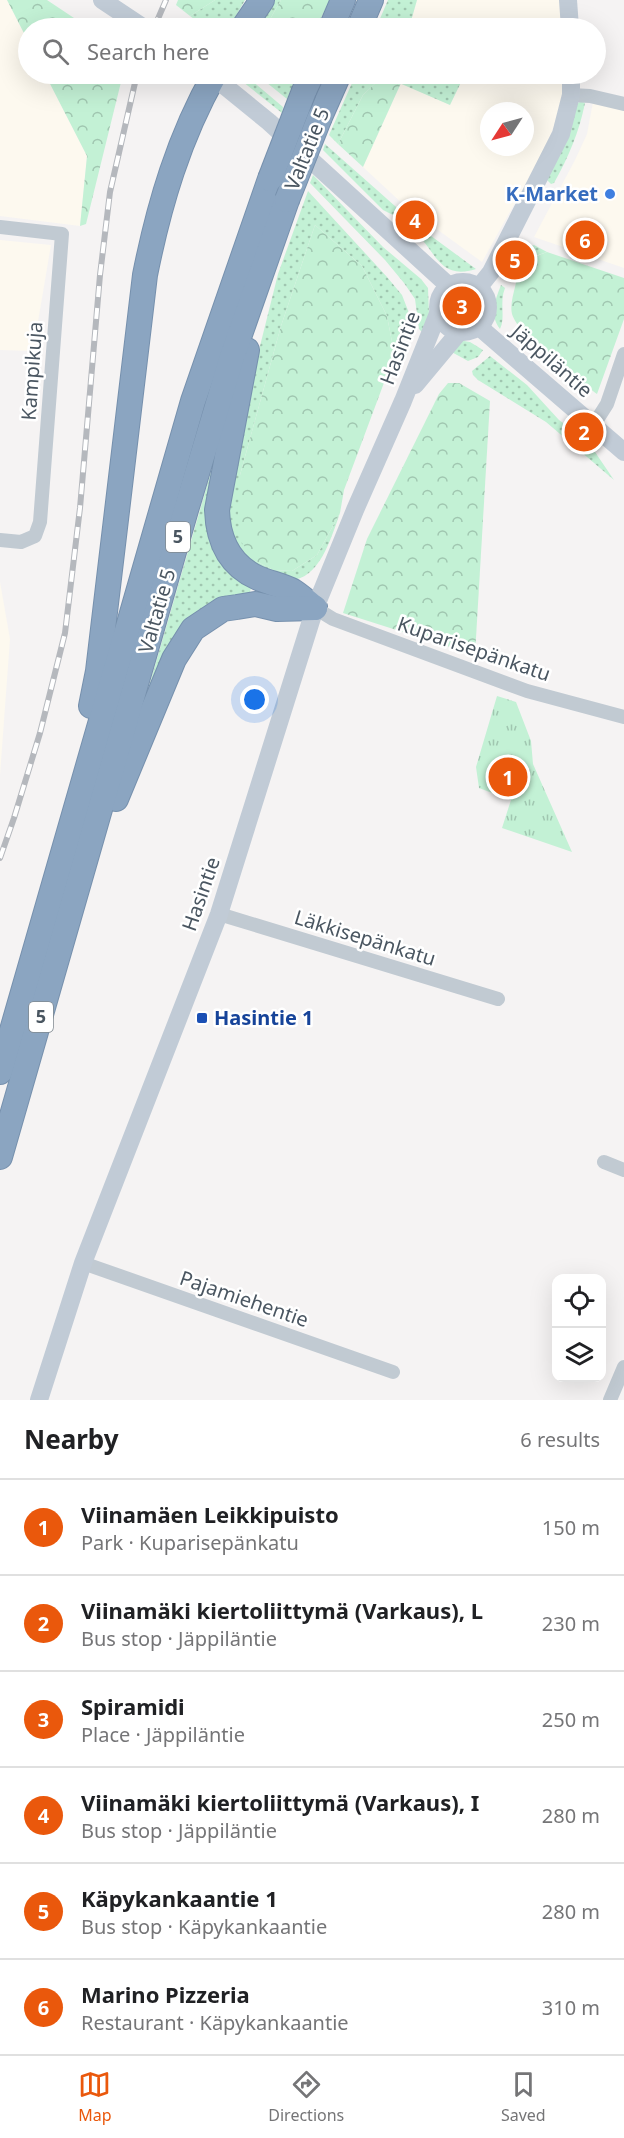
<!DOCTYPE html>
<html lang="en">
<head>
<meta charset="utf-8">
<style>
	body { margin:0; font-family:"Noto Sans",sans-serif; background:#f2f2f2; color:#202124 }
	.controls { position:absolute; right:18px; bottom:18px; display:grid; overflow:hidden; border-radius:12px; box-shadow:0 6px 24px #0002 }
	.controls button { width:54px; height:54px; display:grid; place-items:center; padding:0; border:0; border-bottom:2px solid #e0e0e0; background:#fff; color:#202124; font:30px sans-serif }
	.compass { position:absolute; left:480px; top:102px; width:54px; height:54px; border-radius:50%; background:#fff; box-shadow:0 6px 24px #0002; rotate:234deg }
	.you { position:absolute; left:255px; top:700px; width:21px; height:21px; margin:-15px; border:4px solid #fff; border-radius:50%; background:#1a73e8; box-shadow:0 0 0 9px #1a73e833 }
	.badge { display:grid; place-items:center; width:39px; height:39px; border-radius:50%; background:#ea580c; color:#fff; font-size:20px; font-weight:700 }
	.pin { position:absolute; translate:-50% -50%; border:3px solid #fff; box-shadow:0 2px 6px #0006 }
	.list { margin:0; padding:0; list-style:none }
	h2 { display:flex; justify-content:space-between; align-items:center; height:78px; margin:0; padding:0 24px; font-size:26px }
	h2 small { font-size:20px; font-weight:400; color:#757577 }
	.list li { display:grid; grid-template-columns:39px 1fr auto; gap:18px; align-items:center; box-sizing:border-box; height:96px; padding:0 24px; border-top:2px solid #e0e0e0 }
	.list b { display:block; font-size:22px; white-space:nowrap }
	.list p { margin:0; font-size:20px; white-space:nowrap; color:#757577 }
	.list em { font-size:20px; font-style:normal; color:#757577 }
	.icon { flex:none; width:33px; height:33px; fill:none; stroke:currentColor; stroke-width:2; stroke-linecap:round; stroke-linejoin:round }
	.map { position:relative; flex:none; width:624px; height:1400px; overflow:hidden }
	.search { position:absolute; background:#fff; box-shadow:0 6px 24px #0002; left:18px; right:18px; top:18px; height:66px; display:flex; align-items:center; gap:15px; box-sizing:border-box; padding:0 21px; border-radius:33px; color:#757577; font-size:22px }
	.sheet { height:654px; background:#fff }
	nav { display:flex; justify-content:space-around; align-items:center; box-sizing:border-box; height:84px; border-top:2px solid #e0e0e0; background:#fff; font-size:16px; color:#757577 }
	nav a { display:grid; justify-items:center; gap:3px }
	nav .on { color:#ea580c }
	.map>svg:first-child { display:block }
	.commercial { fill:#fdf9ef; fill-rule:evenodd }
	.grass { fill:url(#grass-dots) }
	.forest { fill:url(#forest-crowns) }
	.park { fill:url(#park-tufts) }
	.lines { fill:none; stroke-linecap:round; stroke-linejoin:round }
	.highway-casing { stroke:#7690ad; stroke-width:26 }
	.street { stroke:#c1cad2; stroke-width:14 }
	.secondary { stroke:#c1cbd6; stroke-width:18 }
	.highway { stroke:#8ba5c1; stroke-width:24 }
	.rail-casing { stroke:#b5b8bd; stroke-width:6 }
	.rail { stroke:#fff; stroke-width:4; stroke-dasharray:11; stroke-linecap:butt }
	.highway-bridge-casing { stroke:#7690ad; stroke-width:26; stroke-linecap:butt }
	.highway-bridge { stroke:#8ba5c1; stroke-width:24 }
	.shop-dot { fill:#3f7fe0; stroke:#fff; stroke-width:2 }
	.transit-dot { fill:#1a4fb4; stroke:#fff; stroke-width:2 }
	.labels { text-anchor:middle; stroke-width:5; stroke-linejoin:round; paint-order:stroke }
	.shield { fill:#fff; stroke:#808990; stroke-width:1.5 }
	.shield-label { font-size:18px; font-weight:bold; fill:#4a5661 }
	.street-label { font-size:20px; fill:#4a5661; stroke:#fff }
	.shop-label { font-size:20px; font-weight:bold; fill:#366cbe; stroke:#fff; text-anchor:end }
	.transit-label { font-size:20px; font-weight:bold; fill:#164399; stroke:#fff; text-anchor:start }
</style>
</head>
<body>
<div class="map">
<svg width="624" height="1400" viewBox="0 0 624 1400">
	<defs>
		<pattern id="grass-dots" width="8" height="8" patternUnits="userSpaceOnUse" patternTransform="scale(1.5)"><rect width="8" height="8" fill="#c3f1d5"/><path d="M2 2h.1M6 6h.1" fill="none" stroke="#a0c6b0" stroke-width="1.8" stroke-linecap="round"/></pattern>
		<pattern id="forest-crowns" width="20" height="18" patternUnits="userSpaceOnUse" patternTransform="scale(1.5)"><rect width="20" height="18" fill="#c3f1d5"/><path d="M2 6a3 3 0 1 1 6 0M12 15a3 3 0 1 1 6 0" fill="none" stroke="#a0c6b0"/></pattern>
		<pattern id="park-tufts" width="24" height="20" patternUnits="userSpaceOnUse" patternTransform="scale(1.5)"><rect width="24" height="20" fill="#c3f1d5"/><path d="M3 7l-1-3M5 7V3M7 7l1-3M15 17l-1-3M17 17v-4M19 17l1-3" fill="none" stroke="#a0c6b0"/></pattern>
	</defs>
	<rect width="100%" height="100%" fill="#f5f3f3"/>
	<g class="commercial">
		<polygon points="0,0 7,0 28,41 28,74 45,74 87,156 80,226 0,216"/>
		<polygon points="417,0 561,0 563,28 409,28"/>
		<path d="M 465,74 L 564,74 L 563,100 L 556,122 L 542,154 L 482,262 L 405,206 L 363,167 L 401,83 L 450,105 ZM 489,111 L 525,111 L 525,147 L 489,147 Z"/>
		<polygon points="593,102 624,111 624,268 534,237 575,160 587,134"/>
		<polygon points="0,240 51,245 33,351 0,350"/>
		<polygon points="0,582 10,639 0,775"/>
	</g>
	<g class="grass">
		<polygon points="215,0 245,0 229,28 206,28 190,16"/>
		<polygon points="271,0 281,0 265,28 254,28"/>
		<polygon points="388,0 417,0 409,28 376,28"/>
		<polygon points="233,74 244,74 283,107 282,113"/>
		<polygon points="256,74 297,74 287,99"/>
		<polygon points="356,74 465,74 450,105 383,76 363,95 338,144 329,135"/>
		<path d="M 581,101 L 585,103 C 579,132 569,156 554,183 L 551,184 L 547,180 L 577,104 Z"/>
		<polygon points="325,144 404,214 401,219 383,210 323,150"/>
		<polygon points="313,175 383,247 421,279 428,288 429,315 424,334 419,329 415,299 404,283 385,260 310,183"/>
		<path d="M 308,191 L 387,277 L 402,295 L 409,313 L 409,325 L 388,372 L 392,342 L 387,316 L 362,266 L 315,225 L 281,326 L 240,475 L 256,561 L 273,570 L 292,571 L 317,555 L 340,513 C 329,544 315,595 272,576 C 258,570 245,557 233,549 L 224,506 L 231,462 L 278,274 Z"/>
		<path d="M 427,233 L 476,269 C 444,279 438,259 421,238 Z"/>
		<polygon points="534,245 547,252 532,257 519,271 528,247"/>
		<path d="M 501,285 L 505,288 C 499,303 506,317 500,329 C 489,314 495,301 501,285 Z"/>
		<circle cx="462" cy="307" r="17"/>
		<polygon points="464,341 470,342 483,350 478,357 468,361 448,350 457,342"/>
		<polygon points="490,356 527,385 559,420 569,427 569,432 595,452 614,480 546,422 478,380 473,375 472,371"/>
		<polygon points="224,427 209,502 252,584 249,596 210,605 128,759"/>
	</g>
	<g class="forest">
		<polygon points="7,0 47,0 89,28 28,28 28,41"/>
		<polygon points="178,0 215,0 190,16 176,5"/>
		<polygon points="281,0 330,0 316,28 265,28"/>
		<polygon points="45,74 123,74 86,224 80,226 87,156"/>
		<polygon points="383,76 401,83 363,167 338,144 363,95"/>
		<polygon points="315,225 362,266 387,316 392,342 388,372 344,490 340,513 317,555 292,571 273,570 256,561 242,543 238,514 240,475 281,326"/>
		<path d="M 547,252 L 624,278 L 624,319 L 597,394 C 577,378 519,337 512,314 C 510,306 513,295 515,287 C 520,265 527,259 547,252 Z"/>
		<polygon points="448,383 459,383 490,401 475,655 343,613 367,539 439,394"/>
	</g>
	<polygon class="park" points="497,696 516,702 531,741 533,764 572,852 502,828 511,800 479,788 476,767"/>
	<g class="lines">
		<g class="highway-casing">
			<g id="highway">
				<polyline points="243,28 262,0"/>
				<polyline points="331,28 343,0"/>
				<polyline points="359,28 371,0"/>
				<polyline points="304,91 312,74"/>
				<polyline points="320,117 339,74"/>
				<path d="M 247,350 L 217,510 C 218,540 229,565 258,578 C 269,583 282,585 293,591 C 301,596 308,603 315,608"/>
				<path d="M 91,706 L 98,671 L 145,275 C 159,205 179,137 215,74"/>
				<polyline points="116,799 174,659 193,629 223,609 237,607 255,604 277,609 315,608"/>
				<polyline points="0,1072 193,401 270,179"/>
				<polyline points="0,1157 186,510 231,360 287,200"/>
			</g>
		</g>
		<g class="street">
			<polyline points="571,95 590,96 624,104"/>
			<polyline points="0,227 62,234 40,522 35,536 21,542 0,540"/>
			<polyline points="593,426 607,404 624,354"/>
			<polyline points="315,608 333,619 527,691 624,717"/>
			<polyline points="219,914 498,999"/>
			<polyline points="604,1162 624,1170"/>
			<polyline points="83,1263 393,1372"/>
			<polyline points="610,1400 624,1367"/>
		</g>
		<g class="secondary">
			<polyline points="102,0 144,28"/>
			<polyline points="568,0 570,28"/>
			<polyline points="210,74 269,122 449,286"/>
			<circle cx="463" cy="307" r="25"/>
			<polyline points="479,287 491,272 561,134 571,95 571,74"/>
			<polyline points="478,326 624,452"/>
			<polyline points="415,385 460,331"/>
			<polyline points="39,1400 83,1263 219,914 315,608 355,510 403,401 439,311"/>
		</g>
		<use href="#highway" class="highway"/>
		<g class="rail-casing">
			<g id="rail">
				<polyline points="154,28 166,0"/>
				<polyline points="0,858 14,818 40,733 65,633 80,508 100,275 110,192 137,74"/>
			</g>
		</g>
		<use href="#rail" class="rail"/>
		<g class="highway-bridge-casing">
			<g id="highway-bridge">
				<polyline points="270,179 304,91"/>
				<polyline points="287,200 320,117"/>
			</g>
		</g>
		<use href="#highway-bridge" class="highway-bridge"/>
	</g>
	<circle class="shop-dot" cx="610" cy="194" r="6"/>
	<rect class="transit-dot" x="196" y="1012" width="12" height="12" rx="3"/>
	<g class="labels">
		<g class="shield">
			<rect x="166" y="522" width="24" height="30" rx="4.5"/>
			<rect x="29" y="1002" width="24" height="30" rx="4.5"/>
		</g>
		<g class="shield-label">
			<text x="178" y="543">5</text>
			<text x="41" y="1023">5</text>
		</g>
		<g class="street-label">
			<text transform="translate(307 149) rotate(-68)" y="7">Valtatie 5</text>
			<text transform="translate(400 348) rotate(-69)" y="7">Hasintie</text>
			<text transform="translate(552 361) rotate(41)" y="7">Jäppiläntie</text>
			<text transform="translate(32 371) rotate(-86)" y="7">Kampikuja</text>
			<text transform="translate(157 611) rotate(-74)" y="7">Valtatie 5</text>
			<text transform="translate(474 649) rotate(19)" y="7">Kuparisepänkatu</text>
			<text transform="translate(201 894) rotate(-71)" y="7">Hasintie</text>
			<text transform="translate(365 938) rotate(17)" y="7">Läkkisepänkatu</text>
			<text transform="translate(244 1299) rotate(19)" y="7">Pajamiehentie</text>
		</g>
		<g class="shop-label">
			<text x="598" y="201">K-Market</text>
		</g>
		<g class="transit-label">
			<text x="214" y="1025">Hasintie 1</text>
		</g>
	</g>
</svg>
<div class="controls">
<button><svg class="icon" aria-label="locate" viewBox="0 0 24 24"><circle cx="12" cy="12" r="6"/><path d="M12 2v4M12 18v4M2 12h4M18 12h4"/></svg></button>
<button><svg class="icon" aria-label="layers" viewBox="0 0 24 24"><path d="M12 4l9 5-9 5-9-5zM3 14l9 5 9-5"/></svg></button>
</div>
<svg class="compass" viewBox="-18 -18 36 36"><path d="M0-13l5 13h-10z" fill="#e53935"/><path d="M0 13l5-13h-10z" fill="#757577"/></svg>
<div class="you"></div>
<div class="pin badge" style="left:508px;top:777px">1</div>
<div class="pin badge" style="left:584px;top:432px">2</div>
<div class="pin badge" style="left:462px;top:306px">3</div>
<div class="pin badge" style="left:415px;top:220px">4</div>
<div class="pin badge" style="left:515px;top:260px">5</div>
<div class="pin badge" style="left:585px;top:240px">6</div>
<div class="search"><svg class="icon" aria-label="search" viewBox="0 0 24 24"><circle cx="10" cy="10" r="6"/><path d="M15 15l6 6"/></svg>Search here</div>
</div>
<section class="sheet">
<h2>Nearby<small>6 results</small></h2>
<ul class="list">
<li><span class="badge">1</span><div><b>Viinamäen Leikkipuisto</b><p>Park · Kuparisepänkatu</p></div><em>150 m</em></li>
<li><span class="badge">2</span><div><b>Viinamäki kiertoliittymä (Varkaus), L</b><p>Bus stop · Jäppiläntie</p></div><em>230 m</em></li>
<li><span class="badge">3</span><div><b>Spiramidi</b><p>Place · Jäppiläntie</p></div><em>250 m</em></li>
<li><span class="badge">4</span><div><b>Viinamäki kiertoliittymä (Varkaus), I</b><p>Bus stop · Jäppiläntie</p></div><em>280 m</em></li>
<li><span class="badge">5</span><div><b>Käpykankaantie 1</b><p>Bus stop · Käpykankaantie</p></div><em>280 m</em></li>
<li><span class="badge">6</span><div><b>Marino Pizzeria</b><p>Restaurant · Käpykankaantie</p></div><em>310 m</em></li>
</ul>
</section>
<nav>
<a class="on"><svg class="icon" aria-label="map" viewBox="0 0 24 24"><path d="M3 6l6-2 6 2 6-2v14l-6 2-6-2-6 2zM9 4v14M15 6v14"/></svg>Map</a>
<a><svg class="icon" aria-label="directions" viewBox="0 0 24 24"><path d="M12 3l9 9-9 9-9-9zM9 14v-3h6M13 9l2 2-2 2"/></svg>Directions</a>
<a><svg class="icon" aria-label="saved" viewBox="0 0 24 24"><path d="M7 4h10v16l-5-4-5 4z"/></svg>Saved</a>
</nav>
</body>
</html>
